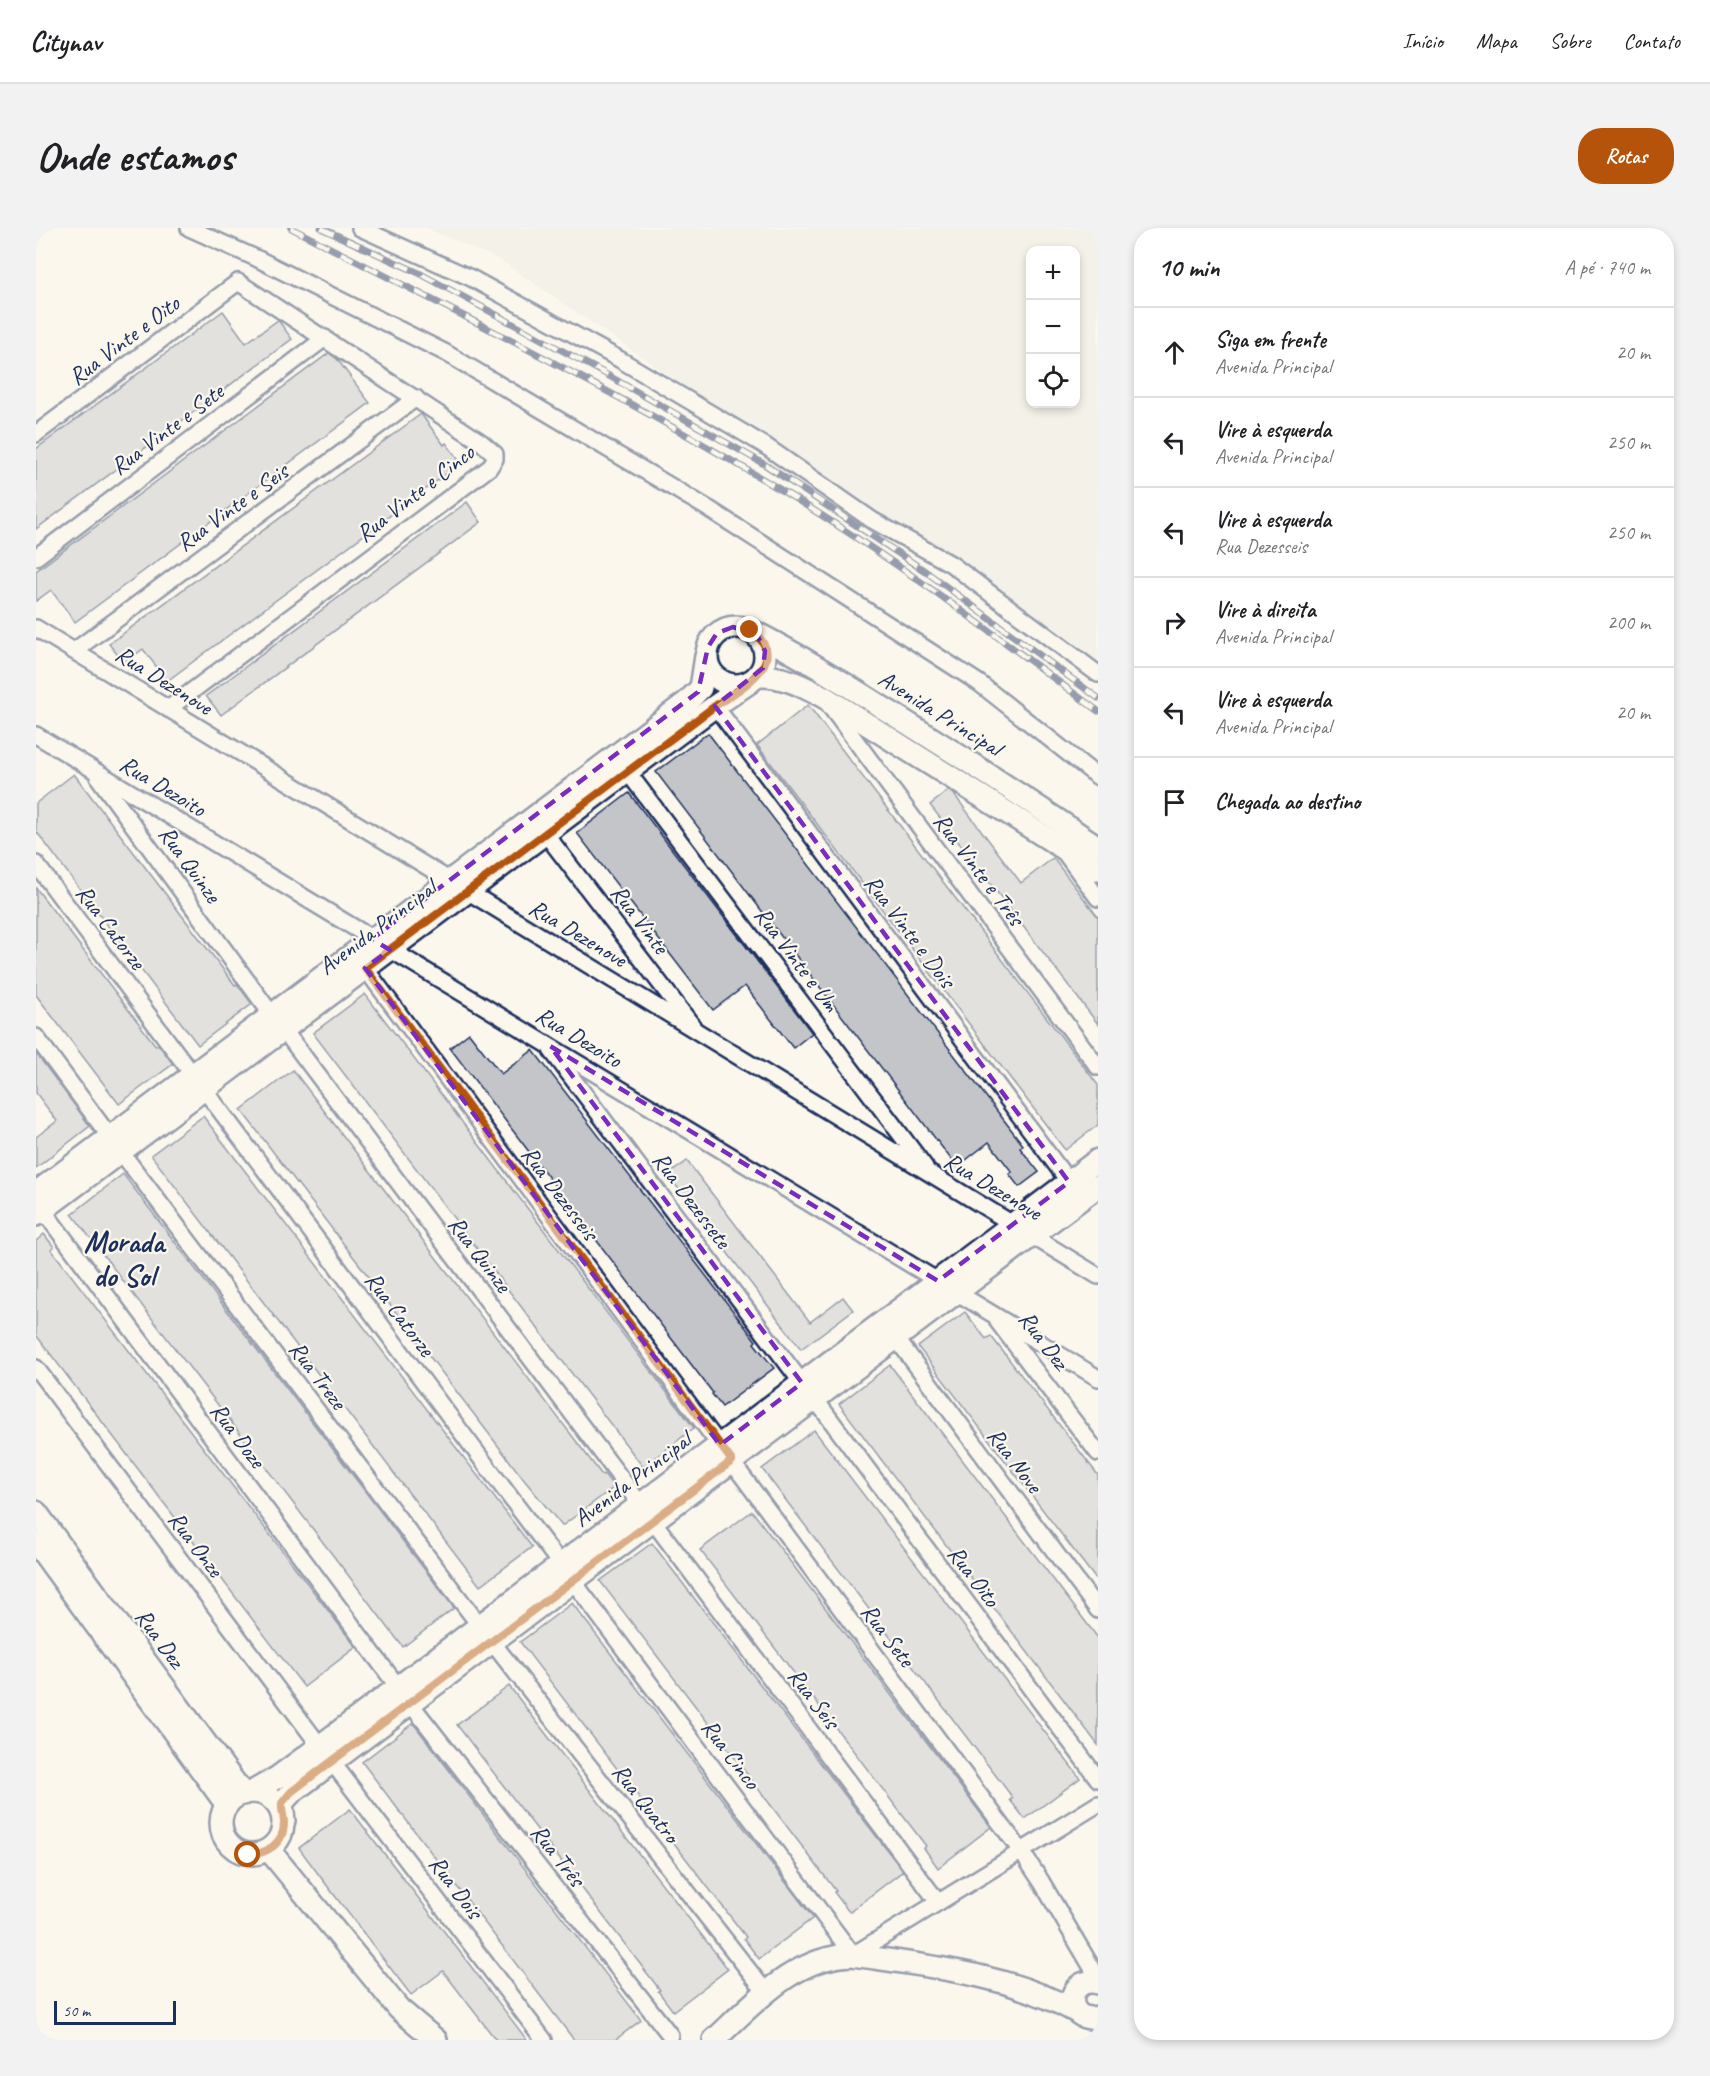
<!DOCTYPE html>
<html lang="pt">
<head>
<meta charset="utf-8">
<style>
	body { margin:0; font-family:Caveat,sans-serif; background:#f2f2f2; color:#202124 }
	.controls { position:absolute; right:18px; top:18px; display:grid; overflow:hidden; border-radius:12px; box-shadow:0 3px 9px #0003 }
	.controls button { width:54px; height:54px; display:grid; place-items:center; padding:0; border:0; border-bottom:2px solid #e0e0e0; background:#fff; color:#202124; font:30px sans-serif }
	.scale { position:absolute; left:18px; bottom:15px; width:122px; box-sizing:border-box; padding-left:6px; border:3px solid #1b2f5e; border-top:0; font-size:16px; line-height:21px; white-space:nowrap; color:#1b2f5e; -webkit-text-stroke:4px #fbf7ec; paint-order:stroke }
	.stop { position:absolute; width:18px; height:18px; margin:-14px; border:4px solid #b45309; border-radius:50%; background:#fff }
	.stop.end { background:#b45309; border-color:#fff; box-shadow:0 2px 6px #0008 }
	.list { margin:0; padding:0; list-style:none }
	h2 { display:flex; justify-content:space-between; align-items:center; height:78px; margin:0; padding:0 24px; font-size:26px }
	h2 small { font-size:20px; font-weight:400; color:#757577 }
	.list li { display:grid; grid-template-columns:39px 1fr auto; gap:18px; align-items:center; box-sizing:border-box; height:90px; padding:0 24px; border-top:2px solid #e0e0e0 }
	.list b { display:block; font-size:22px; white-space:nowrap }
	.list p { margin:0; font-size:20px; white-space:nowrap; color:#757577 }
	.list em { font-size:20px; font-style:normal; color:#757577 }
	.icon { flex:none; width:33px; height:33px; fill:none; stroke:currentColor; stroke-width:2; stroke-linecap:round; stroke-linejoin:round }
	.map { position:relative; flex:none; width:1062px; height:1812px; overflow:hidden; border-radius:24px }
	header { display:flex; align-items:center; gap:36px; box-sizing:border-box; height:84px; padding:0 30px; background:#fff; border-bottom:2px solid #e0e0e0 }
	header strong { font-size:28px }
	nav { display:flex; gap:33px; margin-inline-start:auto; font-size:21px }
	.intro { display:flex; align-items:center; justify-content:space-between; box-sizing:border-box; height:144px; padding:0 36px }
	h1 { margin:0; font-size:42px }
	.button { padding:15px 27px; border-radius:24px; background:#b45309; color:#fff; font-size:21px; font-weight:700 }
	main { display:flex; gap:36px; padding:0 36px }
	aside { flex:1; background:#fff; border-radius:24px; box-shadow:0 3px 9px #0003 }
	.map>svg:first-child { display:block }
	.built { fill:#eae8e2; fill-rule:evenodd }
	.building { fill:#c3c5c9; stroke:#1b2f5e; stroke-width:1.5 }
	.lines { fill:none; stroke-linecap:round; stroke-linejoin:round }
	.street-casing { stroke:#1b2f5e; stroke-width:20 }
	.secondary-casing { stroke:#1b2f5e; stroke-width:26 }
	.street { stroke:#fbf7ec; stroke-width:15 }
	.secondary { stroke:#fbf7ec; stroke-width:21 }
	.rail-casing { stroke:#1b2f5e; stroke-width:7 }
	.rail { stroke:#fbf7ec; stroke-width:4.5; stroke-dasharray:14; stroke-linecap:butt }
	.route { stroke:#b45309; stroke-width:8 }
	.marked { fill:none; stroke:#7b2cbf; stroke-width:4.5; stroke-dasharray:12 8; stroke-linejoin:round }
	.labels { text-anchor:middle; stroke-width:4.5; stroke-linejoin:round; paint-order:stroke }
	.street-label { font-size:24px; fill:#1b2f5e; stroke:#fbf7ec }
	.district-label { font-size:30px; font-weight:bold; fill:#1b2f5e; stroke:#fbf7ec }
</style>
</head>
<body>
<header>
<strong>Citynav</strong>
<nav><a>Início</a><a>Mapa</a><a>Sobre</a><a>Contato</a></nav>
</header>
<div class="intro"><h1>Onde estamos</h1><a class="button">Rotas</a></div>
<main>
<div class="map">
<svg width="1062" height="1812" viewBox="0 0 1062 1812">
	<rect width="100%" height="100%" fill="#fbf7ec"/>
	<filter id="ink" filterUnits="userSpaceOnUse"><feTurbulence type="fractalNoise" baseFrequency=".0167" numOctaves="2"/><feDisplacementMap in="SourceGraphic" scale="12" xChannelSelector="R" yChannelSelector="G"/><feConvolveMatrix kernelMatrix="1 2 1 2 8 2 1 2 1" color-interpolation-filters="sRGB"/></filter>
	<g filter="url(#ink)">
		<path class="built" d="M 390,0 L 1062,0 L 1062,441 L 464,32 ZM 994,22 L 1040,22 L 1040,176 L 994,176 Z"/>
		<g class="building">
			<polygon points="187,83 210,115 242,92 256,111 0,301 0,221"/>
			<polygon points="293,125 301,131 334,175 39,394 15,362 0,373 0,343"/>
			<polygon points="385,186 408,217 410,215 425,235 131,453 107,421 88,435 73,416"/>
			<polygon points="431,274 445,294 185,487 170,468"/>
			<polygon points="772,477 1062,857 1062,897 1029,922 721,517"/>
			<polygon points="672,505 987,917 984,920 1003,944 983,959 973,946 976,944 953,914 921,939 620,544"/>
			<polygon points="38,546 199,757 201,756 216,776 162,817 0,603 0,575"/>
			<polygon points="912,563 917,565 985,655 1017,630 1062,689 1062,796 894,577"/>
			<polygon points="593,565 776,805 757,820 709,758 677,782 541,605"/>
			<polygon points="0,660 120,818 122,816 137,836 83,876 0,767"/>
			<polygon points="329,766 658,1200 607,1239 277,805"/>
			<polygon points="433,805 465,846 497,822 720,1113 718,1115 738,1140 686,1179 676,1166 677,1165 414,820"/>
			<polygon points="0,825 54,898 0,940 0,909 21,893 0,865"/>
			<polygon points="257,842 566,1247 568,1246 578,1259 526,1298 489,1253 205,882"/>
			<polygon points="167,888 496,1319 444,1358 115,927"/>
			<polygon points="651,933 774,1094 807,1069 817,1082 765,1121 632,947"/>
			<polygon points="87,946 418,1380 367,1419 36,986"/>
			<polygon points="8,1006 18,1019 15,1021 320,1419 268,1459 0,1107 0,1013"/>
			<polygon points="929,1084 950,1111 955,1108 1062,1247 1062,1354 882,1119"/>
			<polygon points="854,1137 1062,1410 1062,1517 803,1176"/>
			<polygon points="778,1202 1044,1550 989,1591 974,1572 977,1570 726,1241"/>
			<polygon points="716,1283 955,1599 902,1640 888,1620 890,1618 664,1322"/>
			<polygon points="616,1315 867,1643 813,1684 798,1664 800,1663 564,1353"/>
			<polygon points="536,1375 777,1690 723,1731 708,1711 710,1709 484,1414"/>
			<polygon points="473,1458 692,1741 637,1783 622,1763 624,1762 421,1497"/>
			<polygon points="377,1495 605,1792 579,1812 538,1812 326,1534"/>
			<polygon points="314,1581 427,1728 491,1812 460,1812 407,1743 375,1767 286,1651 263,1620"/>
		</g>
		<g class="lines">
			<g class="street-casing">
				<g id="street">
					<polyline points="153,0 222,31 410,125 673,281 943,455 1062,549"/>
					<polyline points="324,0 435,50 583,131 728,217 836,292 915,336 1062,446"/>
					<polyline points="0,206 202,54 445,214 459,226 459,231 453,240 132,481"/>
					<polyline points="0,329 289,110"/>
					<polyline points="0,400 1062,1048"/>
					<polyline points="38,423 380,170"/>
					<polyline points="793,477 1062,839"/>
					<polyline points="679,478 1033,954"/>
					<polyline points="0,507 1062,1150"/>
					<polyline points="591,543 889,939"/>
					<polyline points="62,549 236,787"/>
					<polyline points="509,605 656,797"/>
					<polyline points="1029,625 1062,670"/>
					<polyline points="0,636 157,847"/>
					<polyline points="329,740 985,1623 1005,1653 1062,1750"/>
					<polyline points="247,801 605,1277"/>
					<polyline points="0,809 74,909"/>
					<polyline points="515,822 766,1155"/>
					<polyline points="168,861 525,1337"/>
					<polyline points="85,924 444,1398"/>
					<polyline points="7,982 362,1459"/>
					<polyline points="962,1094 1062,1225"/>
					<polyline points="860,1110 1062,1382"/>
					<polyline points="0,1140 284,1518"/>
					<polyline points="779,1171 1062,1551"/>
					<polyline points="617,1293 902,1674"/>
					<polyline points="537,1353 817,1727 1062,1576"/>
					<polyline points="456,1414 729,1763"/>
					<polyline points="374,1475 634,1807"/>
					<polyline points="296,1534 508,1812"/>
				</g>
			</g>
			<g class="secondary-casing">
				<g id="secondary">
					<circle cx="700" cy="428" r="29"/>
					<path d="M 714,402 C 762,426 806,454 852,483 C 923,527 992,572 1062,619"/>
					<path d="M 722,448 C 747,447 766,458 788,469 L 1062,642"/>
					<polyline points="0,965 651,474 665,460 670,428"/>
					<polyline points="0,987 679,478 714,454"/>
					<polyline points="0,1284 207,1566"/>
					<polyline points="0,1315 191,1577"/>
					<circle cx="216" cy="1595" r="31"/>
					<polyline points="216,1564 242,1549 284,1518 1062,932"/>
					<polyline points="248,1593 246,1575 255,1565 1062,958"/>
					<polyline points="233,1622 363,1781 400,1812"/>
					<path d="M 1062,1755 C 1028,1747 1028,1797 1062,1789"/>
					<path d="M 678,1812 C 718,1775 759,1728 817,1727 C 892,1738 971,1746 1039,1783"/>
				</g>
			</g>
			<use href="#street" class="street"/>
			<use href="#secondary" class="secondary"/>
			<g class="rail-casing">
				<g id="rail">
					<path d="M 255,0 C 416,82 579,163 735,256 C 849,324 955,404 1062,483"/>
					<polyline points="285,0 383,45 566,144 728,236 889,343 1062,470"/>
				</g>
			</g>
			<use href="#rail" class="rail"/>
		</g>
	</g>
	<g class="lines" filter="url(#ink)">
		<path class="route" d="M 212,1627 C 230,1626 248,1616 248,1595 C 248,1588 245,1582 246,1575 L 255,1564 L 696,1233 L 329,740 L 679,478 C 703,461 758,433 714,402"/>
	</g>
	<path d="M0 0H1062V1812H0ZM 697,399 L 721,407 L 729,423 L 727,440 L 679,478 L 1033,954 L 902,1053 L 514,818 L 766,1155 L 684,1217 L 329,740 L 354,722 L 336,711 L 662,464 L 672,419 L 681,405 Z" fill="#fbf7ec" fill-opacity=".55" fill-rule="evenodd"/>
	<path class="marked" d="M 697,399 L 721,407 L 729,423 L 727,440 L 679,478 L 1033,954 L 902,1053 L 514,818 L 766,1155 L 684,1217 L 329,740 L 354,722 L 336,711 L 662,464 L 672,419 L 681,405 Z"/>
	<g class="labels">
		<g class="street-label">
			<text transform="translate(88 112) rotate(-37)" y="8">Rua Vinte e Oito</text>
			<text transform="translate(131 201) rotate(-37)" y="8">Rua Vinte e Sete</text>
			<text transform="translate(379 265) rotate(-38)" y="8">Rua Vinte e Cinco</text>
			<text transform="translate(196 279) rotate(-36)" y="8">Rua Vinte e Seis</text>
			<text transform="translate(128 452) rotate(32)" y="8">Rua Dezenove</text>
			<text transform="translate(904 485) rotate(32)" y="8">Avenida Principal</text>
			<text transform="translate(127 558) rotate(31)" y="8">Rua Dezoito</text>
			<text transform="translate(154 636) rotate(54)" y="8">Rua Quinze</text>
			<text transform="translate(943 641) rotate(53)" y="8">Rua Vinte e Três</text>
			<text transform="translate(604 691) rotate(53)" y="8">Rua Vinte</text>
			<text transform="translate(75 699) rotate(53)" y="8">Rua Catorze</text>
			<text transform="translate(341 699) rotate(-37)" y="8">Avenida Principal</text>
			<text transform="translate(874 703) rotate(53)" y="8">Rua Vinte e Dois</text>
			<text transform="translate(542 705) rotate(31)" y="8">Rua Dezenove</text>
			<text transform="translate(761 731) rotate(53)" y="8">Rua Vinte e Um</text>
			<text transform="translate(543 809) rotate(31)" y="8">Rua Dezoito</text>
			<text transform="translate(957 958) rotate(31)" y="8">Rua Dezenove</text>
			<text transform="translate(524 965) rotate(53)" y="8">Rua Dezesseis</text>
			<text transform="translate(656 972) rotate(53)" y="8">Rua Dezessete</text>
			<text transform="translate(444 1026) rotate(53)" y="8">Rua Quinze</text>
			<text transform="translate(364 1086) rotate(53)" y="8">Rua Catorze</text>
			<text transform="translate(1008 1112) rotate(53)" y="8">Rua Dez</text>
			<text transform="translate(282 1147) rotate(53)" y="8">Rua Treze</text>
			<text transform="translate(202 1207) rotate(53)" y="8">Rua Doze</text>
			<text transform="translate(979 1232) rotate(53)" y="8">Rua Nove</text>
			<text transform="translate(596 1251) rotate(-37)" y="8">Avenida Principal</text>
			<text transform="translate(160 1316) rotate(53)" y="8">Rua Onze</text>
			<text transform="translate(938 1348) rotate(53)" y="8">Rua Oito</text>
			<text transform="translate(852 1407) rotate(53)" y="8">Rua Sete</text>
			<text transform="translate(124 1410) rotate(54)" y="8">Rua Dez</text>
			<text transform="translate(778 1470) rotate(53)" y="8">Rua Seis</text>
			<text transform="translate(695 1526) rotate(53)" y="8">Rua Cinco</text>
			<text transform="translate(610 1575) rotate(52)" y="8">Rua Quatro</text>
			<text transform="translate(522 1627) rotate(52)" y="8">Rua Três</text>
			<text transform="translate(420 1659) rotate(53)" y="8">Rua Dois</text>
		</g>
		<g class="district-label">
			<text x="88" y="1024">Morada<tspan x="88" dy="34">do Sol</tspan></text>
		</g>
	</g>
</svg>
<div class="controls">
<button>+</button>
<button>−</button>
<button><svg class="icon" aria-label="locate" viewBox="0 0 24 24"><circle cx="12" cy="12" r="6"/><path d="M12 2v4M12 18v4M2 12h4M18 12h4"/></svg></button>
</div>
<div class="scale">50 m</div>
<div class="stop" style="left:212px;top:1627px"></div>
<div class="stop end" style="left:714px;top:402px"></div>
</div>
<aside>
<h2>10 min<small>A pé · 740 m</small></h2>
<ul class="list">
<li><svg class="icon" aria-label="ahead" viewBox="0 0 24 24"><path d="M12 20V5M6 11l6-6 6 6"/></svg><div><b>Siga em frente</b><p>Avenida Principal</p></div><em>20 m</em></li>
<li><svg class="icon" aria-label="left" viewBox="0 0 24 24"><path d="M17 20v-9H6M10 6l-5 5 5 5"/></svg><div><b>Vire à esquerda</b><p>Avenida Principal</p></div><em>250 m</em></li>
<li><svg class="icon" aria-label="left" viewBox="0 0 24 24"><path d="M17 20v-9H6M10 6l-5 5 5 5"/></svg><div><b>Vire à esquerda</b><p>Rua Dezesseis</p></div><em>250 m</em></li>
<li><svg class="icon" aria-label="right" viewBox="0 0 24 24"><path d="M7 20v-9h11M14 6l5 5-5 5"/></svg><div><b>Vire à direita</b><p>Avenida Principal</p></div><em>200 m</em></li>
<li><svg class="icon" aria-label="left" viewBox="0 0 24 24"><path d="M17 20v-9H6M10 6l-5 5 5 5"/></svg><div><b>Vire à esquerda</b><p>Avenida Principal</p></div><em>20 m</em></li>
<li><svg class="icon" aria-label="arrive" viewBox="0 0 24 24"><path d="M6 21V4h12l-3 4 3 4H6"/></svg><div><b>Chegada ao destino</b></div></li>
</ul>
</aside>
</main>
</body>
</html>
